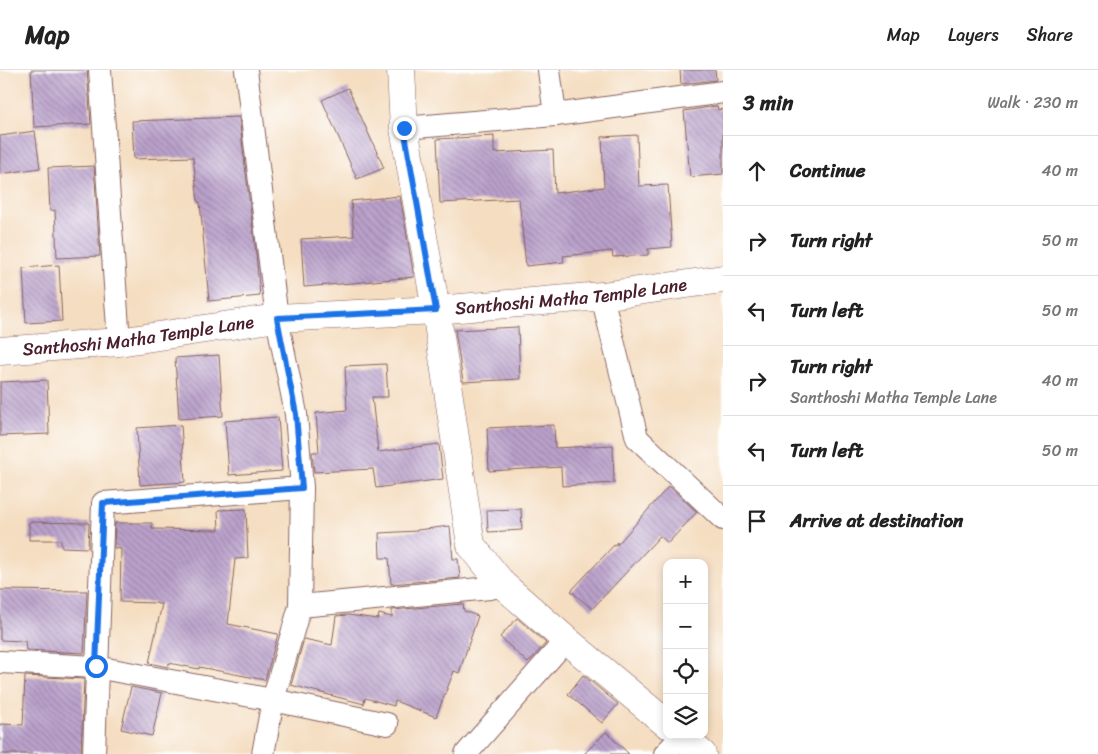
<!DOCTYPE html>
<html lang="en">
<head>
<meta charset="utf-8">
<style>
	body { margin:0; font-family:Sriracha,sans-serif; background:#f2f2f2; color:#222 }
	.controls { position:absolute; right:15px; bottom:15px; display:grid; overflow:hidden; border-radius:10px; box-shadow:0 2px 8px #0003 }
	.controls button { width:45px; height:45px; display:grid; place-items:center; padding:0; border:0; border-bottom:1px solid #e0e0e0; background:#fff; color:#222; font:25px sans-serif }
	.stop { position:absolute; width:15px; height:15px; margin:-11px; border:4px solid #1a73e8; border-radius:50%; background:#fff }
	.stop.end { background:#1a73e8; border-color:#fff; box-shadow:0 1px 5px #0008 }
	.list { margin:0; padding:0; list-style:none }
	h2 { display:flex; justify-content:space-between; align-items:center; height:65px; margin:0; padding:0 20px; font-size:21px }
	h2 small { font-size:16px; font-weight:400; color:#767676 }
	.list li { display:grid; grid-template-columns:32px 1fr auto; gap:15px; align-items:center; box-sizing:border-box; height:70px; padding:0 20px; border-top:1px solid #e0e0e0 }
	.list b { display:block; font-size:19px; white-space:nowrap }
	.list p { margin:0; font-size:16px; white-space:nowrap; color:#767676 }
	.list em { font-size:16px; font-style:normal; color:#767676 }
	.icon { flex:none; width:28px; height:28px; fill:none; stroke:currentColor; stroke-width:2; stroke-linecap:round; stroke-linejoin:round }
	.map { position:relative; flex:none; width:723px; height:684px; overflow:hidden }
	header { display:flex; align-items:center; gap:30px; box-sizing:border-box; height:70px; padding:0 25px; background:#fff; border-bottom:1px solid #e0e0e0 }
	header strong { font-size:24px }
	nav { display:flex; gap:28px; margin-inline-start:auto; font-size:18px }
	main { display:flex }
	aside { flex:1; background:#fff }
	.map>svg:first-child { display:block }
	.building { fill:url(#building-back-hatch) }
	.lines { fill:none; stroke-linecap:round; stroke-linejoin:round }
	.minor-casing { stroke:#86625f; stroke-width:24 }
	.tertiary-casing { stroke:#86625f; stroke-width:29 }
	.minor { stroke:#fff; stroke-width:22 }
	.tertiary { stroke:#fff; stroke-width:28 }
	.route { stroke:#1a73e8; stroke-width:6 }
	.labels { text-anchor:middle; stroke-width:5; stroke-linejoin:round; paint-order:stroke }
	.street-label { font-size:18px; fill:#4a1f2b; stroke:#fff }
</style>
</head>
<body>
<header>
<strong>Map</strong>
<nav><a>Map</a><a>Layers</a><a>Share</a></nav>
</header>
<main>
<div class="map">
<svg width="723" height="684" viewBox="0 0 723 684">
	<defs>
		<pattern id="building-back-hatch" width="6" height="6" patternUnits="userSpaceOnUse" patternTransform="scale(1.25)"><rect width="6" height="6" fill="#baa1cb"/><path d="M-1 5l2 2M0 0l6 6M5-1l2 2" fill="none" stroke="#9983a5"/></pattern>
	</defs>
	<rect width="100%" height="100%" fill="#fff"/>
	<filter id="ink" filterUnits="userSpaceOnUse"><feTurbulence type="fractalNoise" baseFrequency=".02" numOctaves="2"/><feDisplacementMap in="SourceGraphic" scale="10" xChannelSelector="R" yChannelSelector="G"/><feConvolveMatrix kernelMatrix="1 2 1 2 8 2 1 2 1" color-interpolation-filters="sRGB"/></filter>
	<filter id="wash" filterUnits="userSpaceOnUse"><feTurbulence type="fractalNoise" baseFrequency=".0096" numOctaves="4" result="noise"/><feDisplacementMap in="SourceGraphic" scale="20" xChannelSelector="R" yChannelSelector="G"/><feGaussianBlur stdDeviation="1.12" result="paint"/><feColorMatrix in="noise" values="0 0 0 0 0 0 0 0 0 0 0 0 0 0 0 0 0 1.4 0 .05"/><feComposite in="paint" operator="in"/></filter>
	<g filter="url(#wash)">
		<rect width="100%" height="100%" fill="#f4ddc0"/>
		<g id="blocks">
			<g class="building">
				<polygon points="31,0 87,0 91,54 34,57"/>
				<polygon points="680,0 715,0 716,10 681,14"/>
				<polygon points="348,18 384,98 357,109 322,30"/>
				<polygon points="717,36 718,40 723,39 723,104 690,107 684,41"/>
				<polygon points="239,47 256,184 260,226 209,231 200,132 198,132 193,87 134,89 132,51"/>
				<polygon points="35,61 40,98 0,104 0,66"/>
				<polygon points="637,65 639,116 668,115 672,177 648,179 648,185 613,187 612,181 563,186 564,192 526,196 519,129 440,133 437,69 494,66 494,83 553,80 555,123 604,117 602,67"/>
				<polygon points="94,96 100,186 57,188 55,140 50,141 48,98"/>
				<polygon points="400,126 414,207 352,213 304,217 301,169 354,166 351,131"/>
				<polygon points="59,195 62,251 26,253 23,198"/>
				<polygon points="518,257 520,309 463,312 455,260"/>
				<polygon points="219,285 223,346 179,349 175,288"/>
				<polygon points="386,294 388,327 372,327 378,382 439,374 443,409 376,418 373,399 314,402 312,382 319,382 316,343 347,340 345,296"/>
				<polygon points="47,310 49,364 0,366 0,312"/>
				<polygon points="278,347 282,401 229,405 225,351"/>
				<polygon points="181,355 185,412 140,415 137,358"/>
				<polygon points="554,355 555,378 613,375 614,413 562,416 561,397 489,401 487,358"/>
				<polygon points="669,416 697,442 668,473 660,466 592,539 571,521 617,472 617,475"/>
				<polygon points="246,439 248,488 235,489 228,554 278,564 265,610 199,597 199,599 169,593 168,597 149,593 162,534 157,534 157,533 120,532 121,479 114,478 115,453 152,453 152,459 219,460 218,440"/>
				<polygon points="521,439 522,460 488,462 487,440"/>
				<polygon points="29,452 89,453 88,478 61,477 61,470 29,470"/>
				<polygon points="450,456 453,489 458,489 460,508 391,514 389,488 380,488 379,463 417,461 417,460"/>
				<polygon points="0,520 87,521 84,583 26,580 25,571 0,570"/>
				<polygon points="463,534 464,541 478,546 459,603 454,601 436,647 395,631 394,636 365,628 364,634 291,615 304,569 332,575 336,546 348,545 378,549 379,544 392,547 392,540"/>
				<polygon points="517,548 546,573 528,593 500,567"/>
				<polygon points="583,605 618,634 602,653 568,624"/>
				<polygon points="25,606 84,609 81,684 0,684 0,654 23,655"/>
				<polygon points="131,617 162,623 152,666 121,659"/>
				<polygon points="606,662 629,684 584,684"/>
			</g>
		</g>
	</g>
	<g filter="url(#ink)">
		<use href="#blocks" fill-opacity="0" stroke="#86625f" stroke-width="1"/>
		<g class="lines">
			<g class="minor-casing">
				<g id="minor">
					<polyline points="100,0 119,272"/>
					<polyline points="246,0 277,248 296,344 302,418 300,536 273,630 263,684"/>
					<polyline points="555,45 723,22"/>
					<polyline points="404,58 555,45 549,0"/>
					<polyline points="602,226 637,368 723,449"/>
					<polyline points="300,536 490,518 503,515"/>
					<polyline points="0,592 96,597 273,630 387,654"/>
					<polyline points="94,684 103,433 302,418"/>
					<polyline points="466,684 566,570"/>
					<polyline points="665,684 682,666"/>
				</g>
			</g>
			<g class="tertiary-casing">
				<g id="tertiary">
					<polyline points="401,0 404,58 436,240 471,475 503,515 566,570 667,654"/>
					<path id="s1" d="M 0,281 L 119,272 L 277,248 L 436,240 L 602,226 L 723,209"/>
					<polyline points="680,665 702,684"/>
				</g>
			</g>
			<use href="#minor" class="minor"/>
			<use href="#tertiary" class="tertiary"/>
		</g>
	</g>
	<g class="lines" filter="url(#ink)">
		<polyline class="route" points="96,596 103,433 302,418 296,344 277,248 436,240 404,58"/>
	</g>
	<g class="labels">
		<g class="street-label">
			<text dy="6" stroke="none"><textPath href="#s1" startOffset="574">Santhoshi Matha Temple Lane</textPath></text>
			<text dy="6" stroke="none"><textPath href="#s1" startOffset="139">Santhoshi Matha Temple Lane</textPath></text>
		</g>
	</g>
</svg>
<div class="controls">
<button>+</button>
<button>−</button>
<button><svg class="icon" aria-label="locate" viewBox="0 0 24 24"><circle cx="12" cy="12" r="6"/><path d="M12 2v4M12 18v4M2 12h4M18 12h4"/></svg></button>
<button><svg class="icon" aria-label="layers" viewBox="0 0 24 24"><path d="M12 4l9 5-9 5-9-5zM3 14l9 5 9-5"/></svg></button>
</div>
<div class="stop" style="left:96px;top:596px"></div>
<div class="stop end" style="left:404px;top:58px"></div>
</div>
<aside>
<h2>3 min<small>Walk · 230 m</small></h2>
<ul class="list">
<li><svg class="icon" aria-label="ahead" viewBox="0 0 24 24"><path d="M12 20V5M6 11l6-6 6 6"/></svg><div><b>Continue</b></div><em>40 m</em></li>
<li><svg class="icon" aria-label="right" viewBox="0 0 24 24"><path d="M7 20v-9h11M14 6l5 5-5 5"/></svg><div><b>Turn right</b></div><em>50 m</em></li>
<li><svg class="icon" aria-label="left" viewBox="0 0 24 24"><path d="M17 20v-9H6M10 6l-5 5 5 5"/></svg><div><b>Turn left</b></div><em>50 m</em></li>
<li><svg class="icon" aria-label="right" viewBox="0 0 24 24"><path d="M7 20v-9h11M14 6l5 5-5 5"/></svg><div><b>Turn right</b><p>Santhoshi Matha Temple Lane</p></div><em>40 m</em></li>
<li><svg class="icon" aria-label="left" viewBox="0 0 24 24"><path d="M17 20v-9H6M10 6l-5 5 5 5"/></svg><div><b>Turn left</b></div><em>50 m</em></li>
<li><svg class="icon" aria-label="arrive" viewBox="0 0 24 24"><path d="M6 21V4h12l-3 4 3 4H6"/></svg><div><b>Arrive at destination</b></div></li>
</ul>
</aside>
</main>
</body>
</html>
